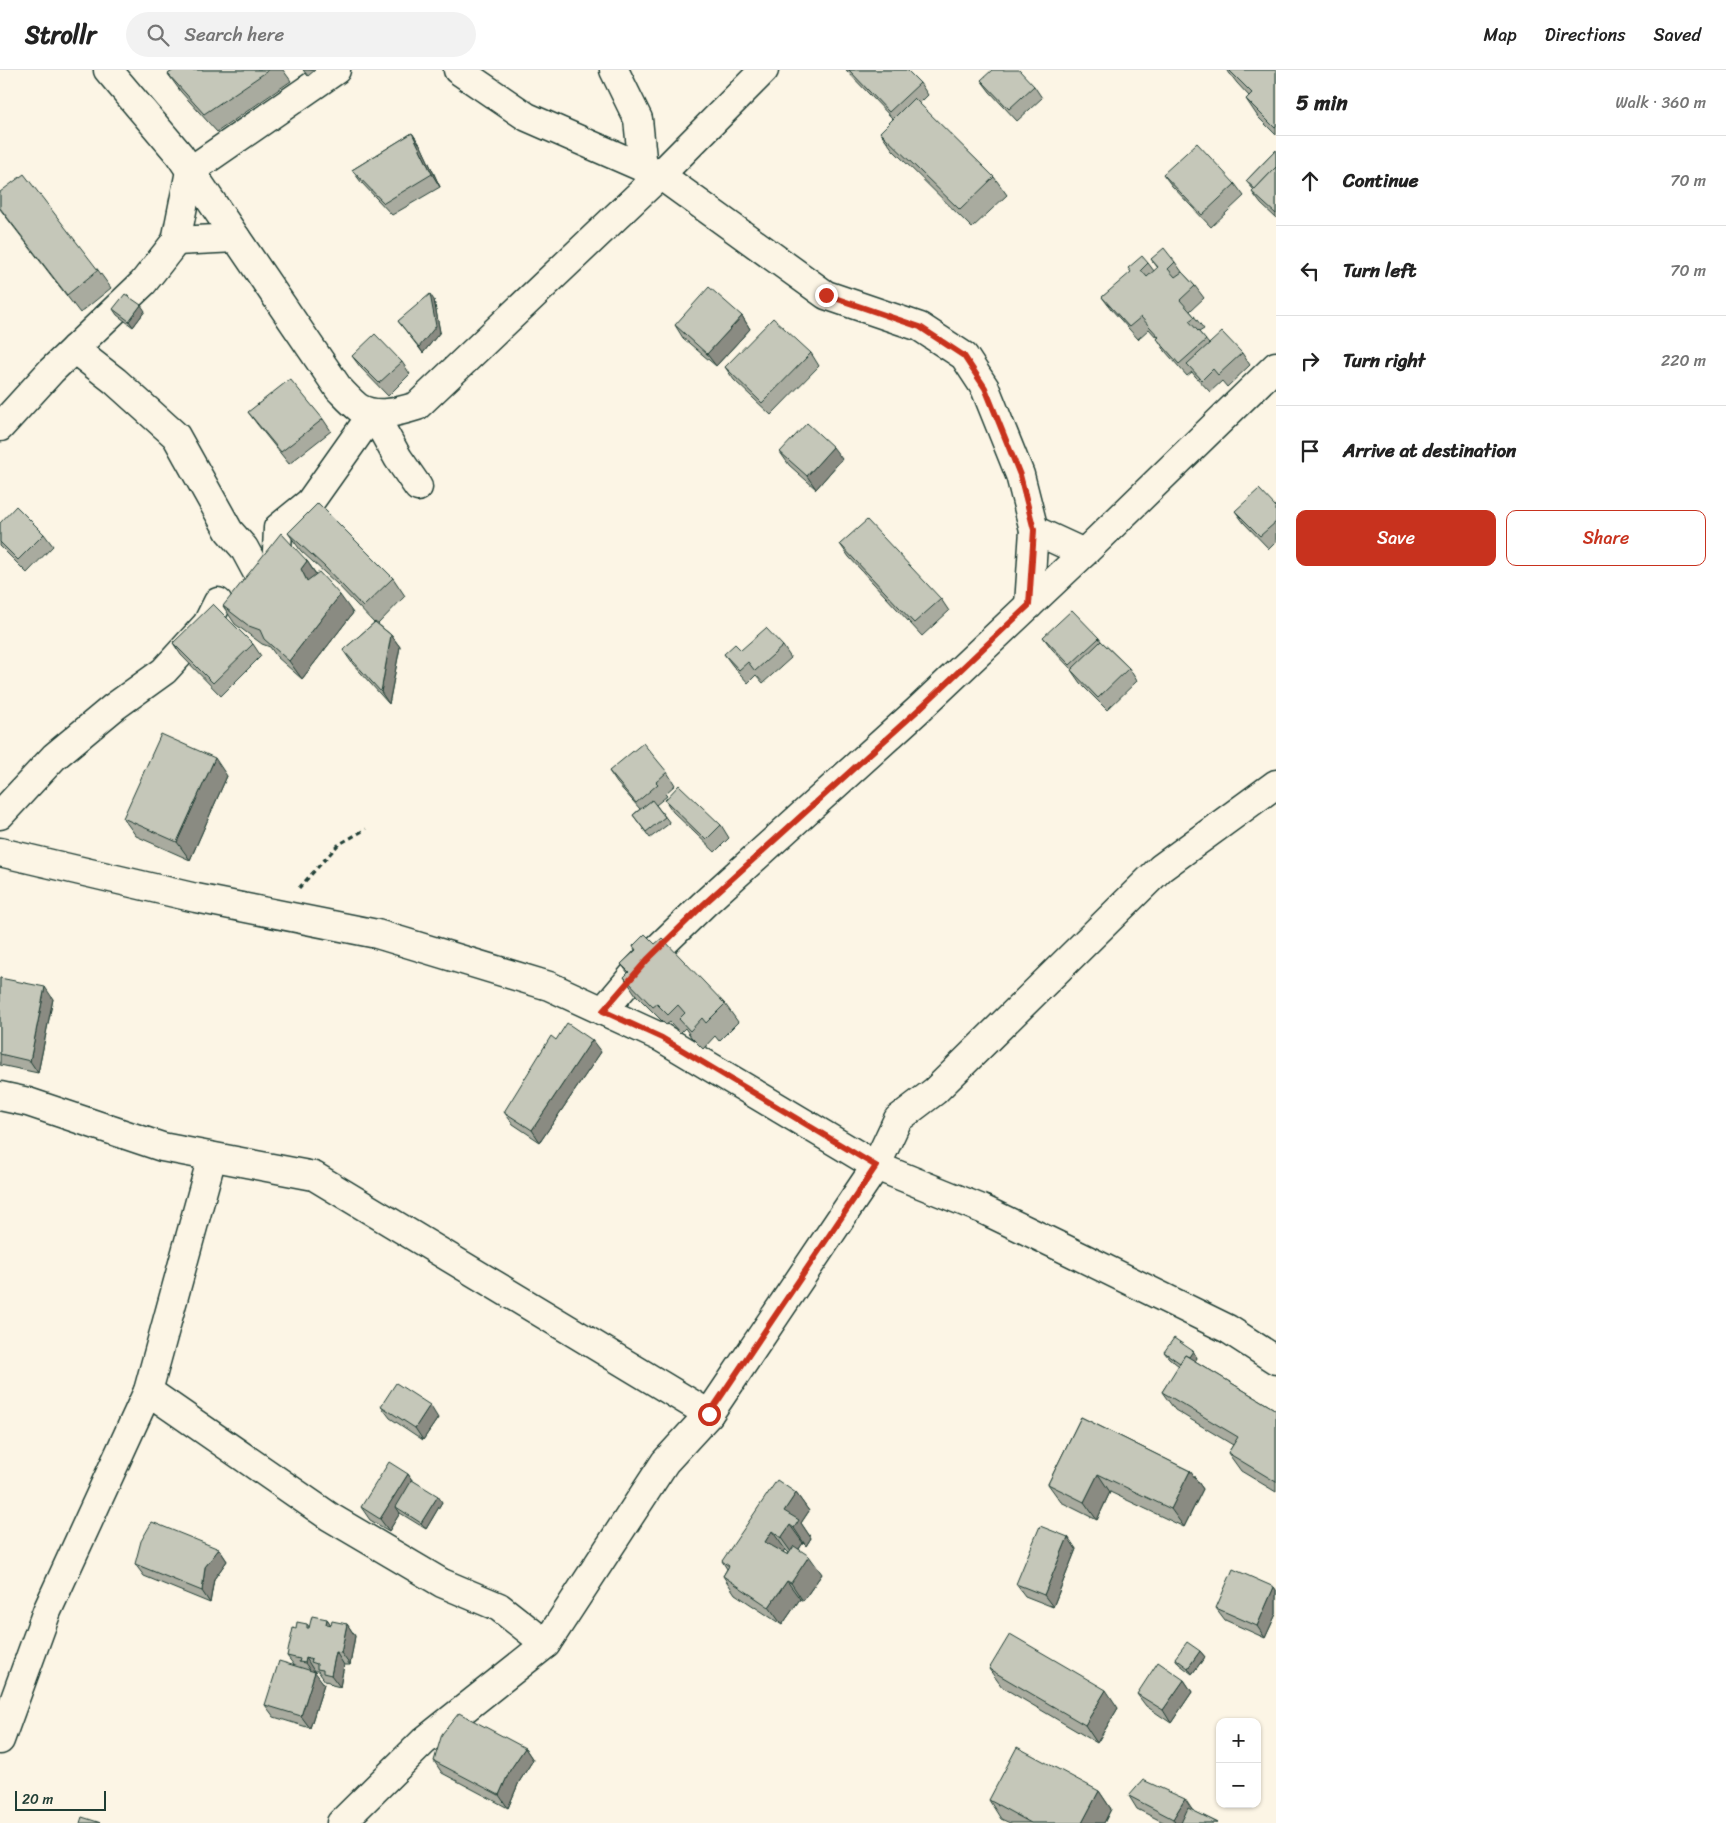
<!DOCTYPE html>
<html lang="en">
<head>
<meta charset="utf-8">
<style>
	body { margin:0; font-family:Sriracha,sans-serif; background:#f2f2f2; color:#222 }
	.controls { position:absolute; right:15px; bottom:15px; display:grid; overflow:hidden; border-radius:10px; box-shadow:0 1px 4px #0004 }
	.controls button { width:45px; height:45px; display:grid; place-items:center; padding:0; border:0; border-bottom:1px solid #e0e0e0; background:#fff; color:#222; font:25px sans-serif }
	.scale { position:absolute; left:15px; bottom:12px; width:91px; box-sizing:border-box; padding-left:5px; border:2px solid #1f3d34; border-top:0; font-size:14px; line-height:18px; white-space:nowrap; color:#1f3d34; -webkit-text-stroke:4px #fcf5e5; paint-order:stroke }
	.stop { position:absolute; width:15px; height:15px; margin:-11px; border:4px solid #c8321e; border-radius:50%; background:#fff }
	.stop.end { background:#c8321e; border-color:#fff; box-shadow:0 1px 5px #0008 }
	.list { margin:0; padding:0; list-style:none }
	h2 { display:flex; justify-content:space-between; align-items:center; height:65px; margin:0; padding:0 20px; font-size:21px }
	h2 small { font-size:16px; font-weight:400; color:#767676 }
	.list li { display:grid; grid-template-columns:32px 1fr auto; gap:15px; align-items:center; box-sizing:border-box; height:90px; padding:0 20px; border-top:1px solid #e0e0e0 }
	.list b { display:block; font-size:19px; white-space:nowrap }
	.list em { font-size:16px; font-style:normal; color:#767676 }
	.actions { display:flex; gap:10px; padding:15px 20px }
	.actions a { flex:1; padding:11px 0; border:1px solid #c8321e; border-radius:10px; text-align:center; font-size:18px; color:#c8321e }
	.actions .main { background:#c8321e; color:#fff }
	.icon { flex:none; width:28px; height:28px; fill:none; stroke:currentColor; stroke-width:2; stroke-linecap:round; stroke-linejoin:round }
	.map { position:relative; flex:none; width:1276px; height:1753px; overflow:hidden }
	header { display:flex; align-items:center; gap:30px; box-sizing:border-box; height:70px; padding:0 25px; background:#fff; border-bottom:1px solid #e0e0e0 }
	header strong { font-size:24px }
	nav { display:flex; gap:28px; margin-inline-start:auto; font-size:18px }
	.search { width:350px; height:45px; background:#f2f2f2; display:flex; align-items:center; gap:12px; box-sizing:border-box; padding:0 18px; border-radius:28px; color:#767676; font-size:19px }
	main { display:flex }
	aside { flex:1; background:#fff }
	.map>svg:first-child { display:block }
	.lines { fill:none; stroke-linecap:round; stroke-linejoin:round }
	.minor-casing { stroke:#1f3d34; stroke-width:31 }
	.path { stroke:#1f3d34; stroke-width:3; stroke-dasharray:5 4; stroke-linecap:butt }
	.minor { stroke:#fcf5e5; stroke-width:28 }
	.wall { fill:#a9ab9f; stroke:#1f3d34; fill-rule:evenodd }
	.shaded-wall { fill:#8a8b82; stroke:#1f3d34 }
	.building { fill:#c5c7b9; stroke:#1f3d34 }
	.route { stroke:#c8321e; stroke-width:6 }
</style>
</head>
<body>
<header>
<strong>Strollr</strong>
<div class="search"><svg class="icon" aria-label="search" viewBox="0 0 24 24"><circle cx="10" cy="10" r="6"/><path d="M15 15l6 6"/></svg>Search here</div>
<nav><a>Map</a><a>Directions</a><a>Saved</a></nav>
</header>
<main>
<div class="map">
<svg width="1276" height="1753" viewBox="0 0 1276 1753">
	<rect width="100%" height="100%" fill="#fcf5e5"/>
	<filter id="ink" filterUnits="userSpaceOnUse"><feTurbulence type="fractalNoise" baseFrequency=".02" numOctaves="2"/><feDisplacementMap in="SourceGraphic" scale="10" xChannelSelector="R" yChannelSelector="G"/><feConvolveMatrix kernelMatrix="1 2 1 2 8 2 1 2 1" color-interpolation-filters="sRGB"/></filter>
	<g filter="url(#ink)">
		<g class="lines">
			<g class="minor-casing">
				<g id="minor">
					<path d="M 108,0 L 179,84 L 339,319 C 345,325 352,333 359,338 C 377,348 398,342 417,336 L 660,105 L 764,0"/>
					<polyline points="458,0 527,47 660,105 826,225 920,257 964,286 985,318 1020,405 1034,460 1029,535"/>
					<polyline points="614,0 638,49 643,98"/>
					<polyline points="176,171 236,168"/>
					<polyline points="74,279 115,311 176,366 229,461 244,478 265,517"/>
					<polyline points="0,357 51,301 143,213 176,171 190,101 336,0"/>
					<polyline points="1034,460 1084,483"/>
					<polyline points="277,481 278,458 310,432 373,343 398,388 418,417"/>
					<polyline points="0,745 54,687 114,637 164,601 207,554 218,532"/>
					<polyline points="0,782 196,828 377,864 549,916 662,968 876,1096 982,1139 1065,1179 1228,1259 1276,1290"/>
					<polyline points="603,941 647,889 704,834 917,641 1084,483 1276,296"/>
					<polyline points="0,1026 28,1032 162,1077 314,1106 709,1344"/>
					<polyline points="148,1321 330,1447 442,1513 499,1537 546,1574"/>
					<polyline points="0,1670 47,1541 148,1321 212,1087"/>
					<polyline points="341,1753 424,1671 546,1574 665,1392 709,1344 876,1096 898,1049 935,1021 1161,798 1276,714"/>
				</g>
			</g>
			<polyline class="path" points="299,818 338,775 366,759"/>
			<use href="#minor" class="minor"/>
		</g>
		<g class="wall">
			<polygon points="174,0 283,0 291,11 217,62 181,22 168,4"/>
			<polygon points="303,0 315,0 308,6"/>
			<polygon points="846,0 907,0 920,13 928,25 919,34 994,107 1007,125 972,158 893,80 880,62 893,49"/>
			<polygon points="1227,0 1276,0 1276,65 1258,47 1246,29 1249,26 1237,13"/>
			<polygon points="981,10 1034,16 1042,28 1017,51 990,22"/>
			<polygon points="412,63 421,76 440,117 392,145 361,112 352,100"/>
			<polygon points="1276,80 1276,148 1261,134 1252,122 1254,120 1246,111"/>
			<polygon points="1163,104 1235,114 1244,126 1211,157 1172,116"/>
			<polygon points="0,122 98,200 111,218 80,243 0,139"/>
			<polygon points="1151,189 1175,192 1182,202 1195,216 1204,228 1190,241 1204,259 1199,262 1209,274 1242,283 1250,295 1227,317 1222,311 1210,322 1195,306 1192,302 1187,306 1165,281 1157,268 1149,259 1138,269 1111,239 1102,227 1148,193 1154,201 1158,198"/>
			<polygon points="434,230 440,262 423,283 398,251"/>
			<polygon points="113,239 145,241 133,257 117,245"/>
			<polygon points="742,246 750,259 716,296 683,268 675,255"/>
			<polygon points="811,283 819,296 771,345 734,310 725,297"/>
			<polygon points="352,286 402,292 410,304 388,326 361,298"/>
			<polygon points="248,342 323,349 331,361 289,394 257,354"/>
			<polygon points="780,382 842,389 816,419 789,395"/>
			<polygon points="1276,437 1276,472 1269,479 1244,453 1235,441"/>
			<polygon points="0,453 44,464 53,476 27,503 0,476"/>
			<polygon points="288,463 393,508 405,526 378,554 391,565 400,577 389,634 352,593 343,580 374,553 337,514 301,481"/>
			<polygon points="840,474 941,529 949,541 922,566 849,487"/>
			<polygon points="307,491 316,504 353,543 302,609 277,587 270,577 262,574 235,554 223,536"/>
			<polygon points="1043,567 1099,568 1101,571 1129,598 1137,611 1107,640 1080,613 1071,600 1072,600 1052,579"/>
			<polygon points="173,573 253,574 261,586 221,626 181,585"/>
			<polygon points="783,576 791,588 763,613 756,605 748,613 733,596 724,584 741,580"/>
			<polygon points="609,701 667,702 675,715 665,724 667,726 656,735 670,753 650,768 633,745 640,739 617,713"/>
			<polygon points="227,706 190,790 136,766 123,748"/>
			<polygon points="665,730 721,755 729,768 715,782 673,742"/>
			<polygon points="655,874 725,934 738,952 719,971 715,966 703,979 691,967 685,958 680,963 670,952 666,955 636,925 624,907 628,903 621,894 635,880 633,876"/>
			<polygon points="0,908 53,929 38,1003 0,995"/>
			<polygon points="601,982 540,1072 513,1054 504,1042"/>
			<polygon points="1193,1281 1197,1288 1195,1291 1276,1340 1276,1422 1241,1401 1228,1383 1233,1375 1175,1340 1162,1322 1179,1296 1169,1288 1164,1282"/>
			<polygon points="381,1336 438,1348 423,1370 390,1348"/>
			<polygon points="1081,1347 1190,1401 1203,1419 1184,1457 1110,1422 1097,1450 1061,1432 1048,1414"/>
			<polygon points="408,1404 412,1410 442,1432 426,1459 400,1443 389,1461 370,1450 361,1437"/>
			<path d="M 796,1423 L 809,1441 L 801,1453 L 811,1468 L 806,1476 L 803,1473 L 799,1479 L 822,1504 L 803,1531 L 800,1529 L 782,1555 L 735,1524 L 723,1506 L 727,1499 L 722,1491 ZM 785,1479 L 789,1483 L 788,1485 L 783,1482 Z"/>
			<polygon points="1068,1467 1076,1479 1053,1537 1025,1526 1016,1514"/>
			<polygon points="219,1479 227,1491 214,1509 210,1533 144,1506 135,1494"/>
			<polygon points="1274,1517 1276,1520 1276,1544 1265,1568 1225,1550 1216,1538"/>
			<polygon points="327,1549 331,1555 347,1554 355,1566 350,1595 344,1595 340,1617 332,1615 329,1612 325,1611 318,1601 314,1601 314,1602 324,1614 310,1658 274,1647 265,1635 294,1595 287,1586 307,1554 310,1558"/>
			<polygon points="1200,1581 1205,1587 1192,1604 1179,1594 1175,1588"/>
			<polygon points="989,1599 1118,1638 1097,1673 1002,1617"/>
			<polygon points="1184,1610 1192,1622 1171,1653 1146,1636 1137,1624"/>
			<polygon points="525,1678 533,1690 519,1712 508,1738 442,1703 434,1691"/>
			<polygon points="1099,1721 1111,1739 1104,1753 1010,1753 1001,1749 989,1730"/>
			<polygon points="1129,1726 1193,1741 1218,1753 1165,1753 1137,1739"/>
		</g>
		<g class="shaded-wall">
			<polygon points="412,63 421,76 440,117 432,104"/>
			<polygon points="430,224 434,230 440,262 423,283 419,277"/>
			<polygon points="141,235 145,241 133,257 129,251"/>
			<polygon points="742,246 750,259 716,296 707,284"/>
			<polygon points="833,377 842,389 816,419 807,406"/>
			<polygon points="307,491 319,509 307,511 301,499"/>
			<polygon points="340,525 353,543 302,609 289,591"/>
			<polygon points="391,565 400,577 389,634 381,622"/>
			<polygon points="215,688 227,706 190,790 177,772"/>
			<polygon points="45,917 53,929 38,1003 30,991"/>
			<polygon points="592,970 601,982 540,1072 532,1060"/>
			<polygon points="1193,1281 1197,1288 1187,1301 1183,1295"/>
			<polygon points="430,1335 438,1348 423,1370 415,1358"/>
			<polygon points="1190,1401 1203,1419 1184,1457 1171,1439"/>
			<polygon points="408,1404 416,1417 396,1437 400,1443 389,1461 380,1449"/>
			<polygon points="1098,1404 1110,1422 1097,1450 1084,1432"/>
			<polygon points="796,1423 809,1441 801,1453 811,1468 806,1476 794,1458 784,1441"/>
			<polygon points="438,1426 442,1432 426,1459 421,1453"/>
			<polygon points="790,1455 803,1473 794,1486 781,1468"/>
			<polygon points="772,1461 785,1479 778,1490 765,1472"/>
			<polygon points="1068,1467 1076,1479 1053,1537 1044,1525"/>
			<polygon points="219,1479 227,1491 214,1509 210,1533 202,1521 205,1497"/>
			<polygon points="809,1486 822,1504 803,1531 791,1513"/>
			<polygon points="787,1511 800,1529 782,1555 769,1537"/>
			<polygon points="1274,1517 1276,1520 1276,1544 1265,1568 1257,1556"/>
			<polygon points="327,1549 336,1562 326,1554"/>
			<polygon points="347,1554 355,1566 350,1595 341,1583"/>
			<polygon points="1200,1581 1205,1587 1192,1604 1188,1598"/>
			<polygon points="336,1582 344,1595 340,1617 331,1605"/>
			<polygon points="306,1588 314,1601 314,1606 305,1593"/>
			<polygon points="315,1602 324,1614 310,1658 301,1646"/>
			<polygon points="1184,1610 1192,1622 1171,1653 1163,1640"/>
			<polygon points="1106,1620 1118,1638 1097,1673 1085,1655"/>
			<polygon points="525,1678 533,1690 519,1712 508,1738 499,1725 510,1700"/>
			<polygon points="1099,1721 1111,1739 1104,1753 1082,1753"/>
			<polygon points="1185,1729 1193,1741 1186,1753 1175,1753 1173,1749"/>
		</g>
		<g class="building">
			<polygon points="174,0 269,0 204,44 168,4"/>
			<polygon points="849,0 907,0 920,13 889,42"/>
			<polygon points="992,0 1019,0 1034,16 1009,39 981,10"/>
			<polygon points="1229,0 1276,0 1276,57 1275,58 1246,29 1252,23"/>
			<polygon points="914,28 994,107 960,140 880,62"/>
			<polygon points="412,63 432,104 384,133 352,100"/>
			<polygon points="1197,73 1235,114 1202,145 1163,104"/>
			<polygon points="1276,80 1276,97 1255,119 1246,111"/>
			<polygon points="1276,97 1276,144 1252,122"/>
			<polygon points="24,104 98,200 67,225 0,138 0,122"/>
			<polygon points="1164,178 1175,192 1168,199 1175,207 1182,202 1195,216 1180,230 1195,247 1189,251 1206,270 1179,294 1157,269 1159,267 1141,247 1129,257 1102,227 1131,202 1128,198 1142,186 1148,193 1141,200 1147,207 1158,197 1151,189"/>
			<polygon points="709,217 742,246 707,284 675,255"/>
			<polygon points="125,224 141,235 129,251 113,239"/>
			<polygon points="430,224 436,256 419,277 398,251"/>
			<polygon points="773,248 811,283 762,333 725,297"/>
			<polygon points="1222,262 1242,283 1218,305 1213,299 1202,310 1187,294"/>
			<polygon points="375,264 402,292 379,313 352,286"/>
			<polygon points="290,309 323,349 281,382 248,342"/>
			<polygon points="807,353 833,377 807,406 780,382"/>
			<polygon points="1259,419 1276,437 1276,452 1260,466 1235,441"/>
			<polygon points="318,433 393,508 363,537 324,496 288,463"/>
			<polygon points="16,436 44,464 18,490 0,472 0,453"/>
			<polygon points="867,450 941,529 914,553 840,474"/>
			<polygon points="281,463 307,491 301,499 307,511 319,502 340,525 289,591 264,569 260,560 249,556 223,536"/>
			<polygon points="213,534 253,574 213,613 173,573"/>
			<polygon points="1072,540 1099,568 1070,595 1043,567"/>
			<polygon points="375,552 391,565 381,622 343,580"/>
			<polygon points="766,558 783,576 755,601 748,592 739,600 724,584 735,574 741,580"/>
			<polygon points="1101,571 1129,598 1098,628 1071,600"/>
			<polygon points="161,664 215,688 177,772 123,748"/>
			<polygon points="643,673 667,702 656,712 658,714 636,733 609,701"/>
			<polygon points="679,715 721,755 706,770 665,730"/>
			<polygon points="652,730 665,747 646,762 633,745"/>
			<polygon points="645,864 655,874 662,868 725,934 706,953 702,948 690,961 679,949 685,943 678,935 668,945 657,934 653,937 624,907 629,902 621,894 636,880 633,876"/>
			<polygon points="0,908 45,917 30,991 0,984"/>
			<polygon points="567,953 592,970 532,1060 504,1042 551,966 556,970"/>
			<polygon points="1174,1268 1193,1281 1189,1287 1185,1285 1180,1293 1164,1282"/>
			<polygon points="1185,1285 1276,1340 1276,1412 1228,1383 1238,1367 1162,1322"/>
			<polygon points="396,1313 430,1335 415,1358 381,1336"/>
			<polygon points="1081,1347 1190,1401 1171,1439 1098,1404 1084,1432 1048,1414"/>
			<polygon points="389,1392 408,1404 380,1449 361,1437"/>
			<polygon points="412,1410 438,1426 421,1453 396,1437"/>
			<polygon points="777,1410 796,1423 784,1441 799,1450 794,1458 790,1455 781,1468 772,1461 765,1472 788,1485 794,1476 809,1486 791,1513 787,1511 769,1537 723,1506 729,1496 722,1491"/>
			<polygon points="152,1452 219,1479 205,1497 202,1521 135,1494 141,1471"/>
			<polygon points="1040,1456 1068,1467 1044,1525 1016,1514"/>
			<polygon points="1233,1499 1274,1517 1257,1556 1216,1538"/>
			<polygon points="312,1546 327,1549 326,1554 331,1555 332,1551 347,1554 341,1583 336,1582 331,1605 323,1603 323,1600 317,1599 317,1594 311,1592 312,1590 306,1588 305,1593 299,1592 300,1589 287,1586 293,1558 296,1559 297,1552 307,1554 307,1558 309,1558"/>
			<polygon points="1010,1564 1106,1620 1085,1655 989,1599"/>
			<polygon points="1187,1572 1200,1581 1188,1598 1175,1588"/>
			<polygon points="279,1591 315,1602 301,1646 265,1635"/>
			<polygon points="1158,1592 1184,1610 1163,1640 1137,1624"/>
			<polygon points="459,1643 525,1678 510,1700 499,1725 434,1691 442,1664"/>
			<polygon points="1017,1677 1099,1721 1082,1753 1031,1753 989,1730"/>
			<polygon points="1143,1710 1185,1729 1173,1749 1129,1726"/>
			<polygon points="1188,1738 1218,1753 1181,1753"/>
			<polygon points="82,1747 101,1753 80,1753"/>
		</g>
	</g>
	<g class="lines" filter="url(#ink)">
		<polyline class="route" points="709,1344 876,1096 662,968 603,941 647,890 704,834 917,641 1029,535 1034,460 1020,405 985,318 964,286 920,257 826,225"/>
	</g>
</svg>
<div class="controls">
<button>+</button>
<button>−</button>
</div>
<div class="scale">20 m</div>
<div class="stop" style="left:709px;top:1344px"></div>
<div class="stop end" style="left:826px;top:225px"></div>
</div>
<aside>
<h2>5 min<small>Walk · 360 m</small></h2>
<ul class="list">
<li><svg class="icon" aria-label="ahead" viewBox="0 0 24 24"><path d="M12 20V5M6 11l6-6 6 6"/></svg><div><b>Continue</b></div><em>70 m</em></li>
<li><svg class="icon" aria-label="left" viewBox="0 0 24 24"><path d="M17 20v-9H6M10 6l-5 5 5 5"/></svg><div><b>Turn left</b></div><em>70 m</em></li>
<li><svg class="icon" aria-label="right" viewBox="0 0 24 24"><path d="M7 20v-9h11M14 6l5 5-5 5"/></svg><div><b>Turn right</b></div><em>220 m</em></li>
<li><svg class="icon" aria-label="arrive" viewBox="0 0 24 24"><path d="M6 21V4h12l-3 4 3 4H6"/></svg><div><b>Arrive at destination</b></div></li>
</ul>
<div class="actions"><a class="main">Save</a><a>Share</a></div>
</aside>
</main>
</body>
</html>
